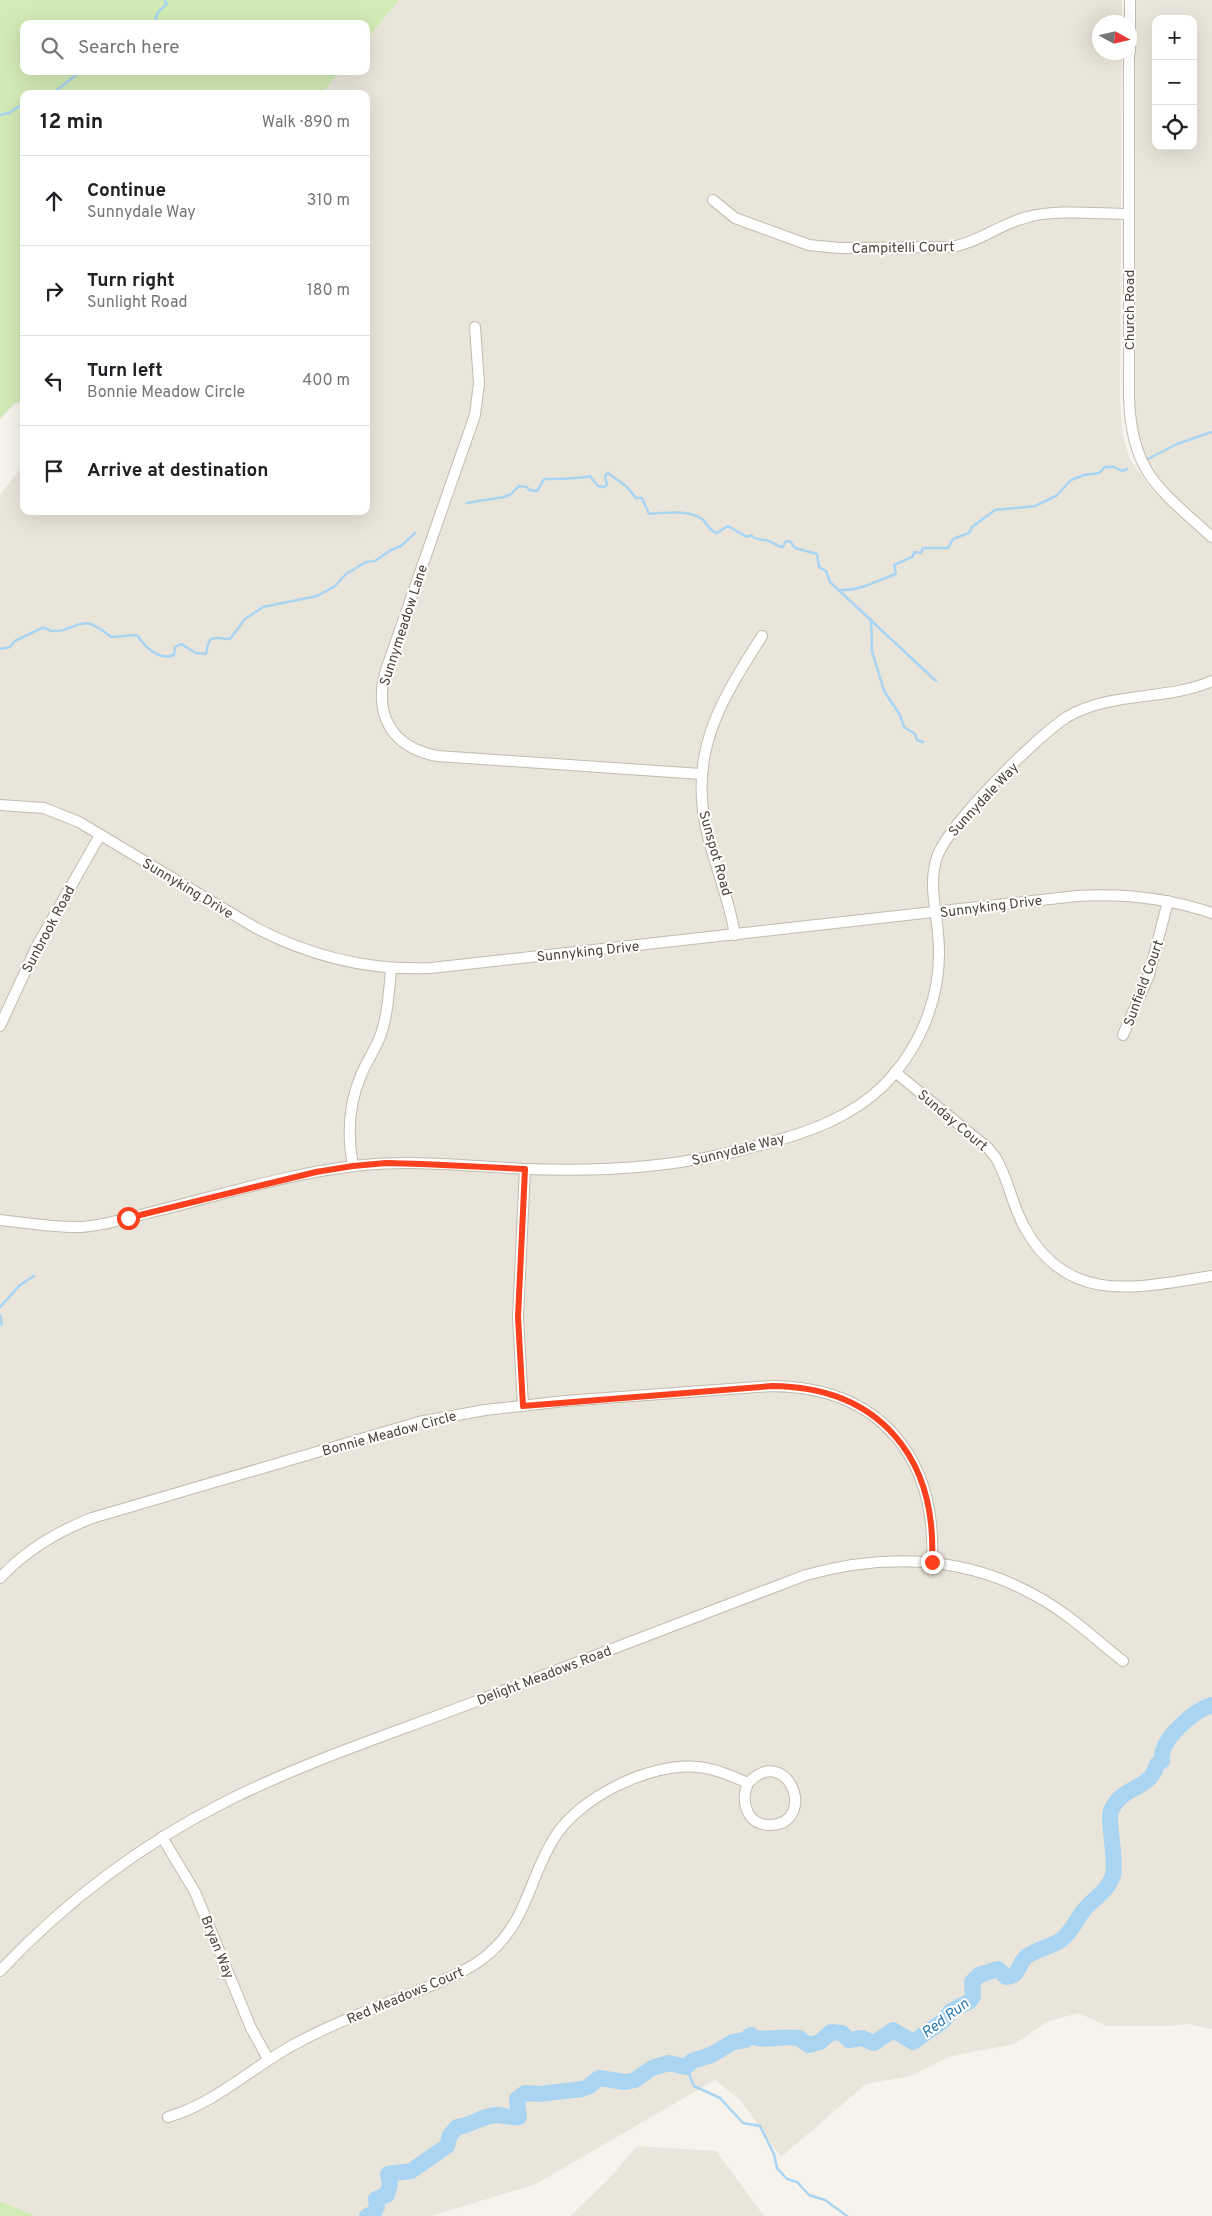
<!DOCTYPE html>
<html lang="en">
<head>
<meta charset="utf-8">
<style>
	body { margin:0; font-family:Overpass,sans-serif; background:#f6f6f6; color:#202124 }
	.controls { position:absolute; right:15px; top:15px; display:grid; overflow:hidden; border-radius:10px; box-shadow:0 5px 20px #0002 }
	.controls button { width:45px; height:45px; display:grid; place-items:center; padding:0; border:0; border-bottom:1px solid #e0e0e0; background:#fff; color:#202124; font:25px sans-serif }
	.compass { position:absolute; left:1092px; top:15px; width:45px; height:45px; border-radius:50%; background:#fff; box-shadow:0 5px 20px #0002; rotate:98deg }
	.stop { position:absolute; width:15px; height:15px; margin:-11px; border:4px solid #fc3f1d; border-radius:50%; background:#fff }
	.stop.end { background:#fc3f1d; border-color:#fff; box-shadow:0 1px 5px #0008 }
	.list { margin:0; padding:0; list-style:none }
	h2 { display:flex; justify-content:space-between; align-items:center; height:65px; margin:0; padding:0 20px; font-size:21px }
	h2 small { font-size:16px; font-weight:400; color:#757577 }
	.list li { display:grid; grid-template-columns:32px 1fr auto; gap:15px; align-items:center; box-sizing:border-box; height:90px; padding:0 20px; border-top:1px solid #e0e0e0 }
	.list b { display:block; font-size:19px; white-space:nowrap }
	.list p { margin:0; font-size:16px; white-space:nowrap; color:#757577 }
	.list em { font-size:16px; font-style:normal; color:#757577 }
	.icon { flex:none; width:28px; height:28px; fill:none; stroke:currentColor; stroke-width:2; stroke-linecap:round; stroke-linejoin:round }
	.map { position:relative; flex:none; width:1212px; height:2216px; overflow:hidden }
	.search { position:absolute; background:#fff; box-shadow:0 5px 20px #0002; left:20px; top:20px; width:350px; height:55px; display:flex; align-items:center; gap:12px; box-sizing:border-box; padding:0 18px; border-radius:10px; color:#757577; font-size:19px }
	.panel { position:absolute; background:#fff; box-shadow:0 5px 20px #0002; left:20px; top:90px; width:350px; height:425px; border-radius:10px }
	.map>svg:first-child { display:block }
	.residential { fill:#eae5da; fill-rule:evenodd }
	.green { fill:#d2eab5 }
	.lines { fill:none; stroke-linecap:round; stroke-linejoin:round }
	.stream { stroke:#a9d4f2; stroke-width:2.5 }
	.river { stroke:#a9d4f2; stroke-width:16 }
	.minor-casing { stroke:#c2bbae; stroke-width:12 }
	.minor { stroke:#fff; stroke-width:10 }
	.route { stroke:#fc3f1d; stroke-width:6 }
	.labels { text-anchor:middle; stroke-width:4; stroke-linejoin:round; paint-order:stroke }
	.street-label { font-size:14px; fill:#4b4439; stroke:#fff }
	.water-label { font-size:15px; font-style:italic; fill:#2e7ab2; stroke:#fff }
</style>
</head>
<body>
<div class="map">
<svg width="1212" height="2216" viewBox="0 0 1212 2216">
	<rect width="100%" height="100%" fill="#f6f3ec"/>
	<g class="residential">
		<polygon points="399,0 1122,0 1122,22 1100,22 1100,52 1122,53 1120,402 1123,437 1130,459 1152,490 1212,544 1212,2029 1188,2024 1168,2026 1107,2026 1078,2013 1047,2022 1015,2044 951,2056 911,2076 866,2084 781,2157 741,2101 715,2080 536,2184 431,2216 35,2216 0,2201 0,495 24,464 24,511 366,511 366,94 322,94 340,71 366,71 366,40"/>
		<path d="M 1134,0 L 1212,0 L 1212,530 L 1176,498 L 1152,473 L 1138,444 L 1133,402 ZM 1156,19 L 1193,19 L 1193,146 L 1156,146 Z"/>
		<polygon points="637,2146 716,2151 764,2216 570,2216 609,2179"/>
	</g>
	<g class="green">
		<polygon points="0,0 399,0 366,40 366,24 24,24 24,71 340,71 322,94 24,94 24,402 15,403 0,419"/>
		<polygon points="0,2201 35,2216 0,2216"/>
	</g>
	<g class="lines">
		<g class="stream">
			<polyline points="154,24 158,12 167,4 165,0"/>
			<polyline points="52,94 81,71"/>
			<polyline points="0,115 9,113 24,103"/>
			<polyline points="1148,459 1177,444 1212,432"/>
			<path d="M 467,503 L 504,497 L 511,494 L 519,486 L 527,487 L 529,490 L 537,491 L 544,479 C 560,478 573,480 590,476 L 598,486 L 604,487 L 607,485 L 605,476 L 608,473 L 627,487 L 636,498 L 642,498 L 649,514 C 663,513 693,509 703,520 C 709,526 708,530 717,533 L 728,526 L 747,537 L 751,535 C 757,542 764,538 771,542 C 776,544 777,547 783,547 L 785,542 L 790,541 L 795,548 L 817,554 L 819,567 L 826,571 L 830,582 L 936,681"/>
			<path d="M 840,590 C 861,591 878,580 896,574 L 894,565 L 912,557 L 915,552 L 921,553 L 923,548 L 948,548 L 953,539 L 969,533 L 972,527 L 995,510 L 1035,506 L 1056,496 L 1071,480 L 1084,475 L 1099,473 L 1105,467 L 1114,467 L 1122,471 L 1127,469"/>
			<polyline points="871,619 872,651 884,691 900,715 904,727 915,734 917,740 923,742"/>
			<path d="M 0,649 L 10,647 L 15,641 L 42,628 C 47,627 48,631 53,631 C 81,632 77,609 111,637 L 137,635 C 145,647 159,661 174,655 L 175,647 L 181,644 L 196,653 L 206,654 C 210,632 212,639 230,639 L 245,619 L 263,607 L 317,596 L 335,586 L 346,574 L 366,562 L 375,561 L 391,550 L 401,546 L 415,533"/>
			<polyline points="0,1307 20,1285 34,1276"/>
			<polyline points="0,1315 2,1324 0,1325"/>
			<polyline points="686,2067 694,2086 720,2098 743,2123 760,2126 774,2154 777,2168 787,2179 797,2182 809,2195 825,2200 847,2216"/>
		</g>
		<path class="river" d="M 367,2216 L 374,2213 L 377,2207 L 376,2199 L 387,2195 L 390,2184 L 388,2174 L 411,2171 L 447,2146 L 450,2135 L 457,2127 C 470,2126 482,2116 495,2115 C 503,2115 510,2118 519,2117 L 517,2099 L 525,2093 L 539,2094 L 582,2089 L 588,2087 L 599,2078 L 625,2082 L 635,2080 L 652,2068 L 669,2063 L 686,2067 L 692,2061 L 711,2055 L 733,2042 L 745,2040 L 751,2035 C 758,2043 785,2035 799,2038 C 802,2040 805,2043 809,2045 L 820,2042 L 831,2032 L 842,2033 L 849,2040 L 862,2038 L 874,2043 L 893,2030 L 913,2042 L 943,2021 L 951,2011 L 970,2001 L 973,1996 L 972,1982 L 979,1975 L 998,1969 L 1006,1977 C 1021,1976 1017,1964 1026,1957 C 1035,1950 1048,1947 1058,1942 C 1071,1934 1075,1921 1084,1910 C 1093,1899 1109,1890 1113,1875 C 1117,1861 1107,1820 1111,1811 C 1122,1784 1150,1792 1157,1764 L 1162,1761 C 1159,1740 1193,1711 1212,1705"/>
		<g class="minor-casing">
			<g id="minor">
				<path d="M 1129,52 L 1129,397 C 1131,473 1160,490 1212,537"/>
				<polyline points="1130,52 1130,0"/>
				<path d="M 713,200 L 735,218 L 809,245 L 839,248 L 952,247 C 980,242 1001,223 1028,217 C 1057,209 1098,214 1129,214"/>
				<path d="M 475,327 L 479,383 L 475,415 L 386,670 C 373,714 391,747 437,756 L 701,774"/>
				<path d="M 0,805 L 44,808 L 79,822 L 256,928 C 312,957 368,971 431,968 L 1077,896 C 1123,893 1168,898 1212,913"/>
				<path d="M 735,935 C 729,898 714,864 706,828 C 689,750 722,699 762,636"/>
				<polyline points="0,1026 37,946 100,835"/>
				<polyline points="1123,1035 1149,975 1168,901"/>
				<path d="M 895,1072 L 988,1148 L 996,1158 C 1009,1180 1012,1206 1025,1228 C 1068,1307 1140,1287 1212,1276"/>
				<path d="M 353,1166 C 347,1135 348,1106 361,1075 C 367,1061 376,1048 381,1034 C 388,1013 389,991 391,969"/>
				<path d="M 0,1220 C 27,1223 55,1228 82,1227 C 107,1225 132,1217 156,1211 C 221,1195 287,1174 354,1166 C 411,1159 469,1166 526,1169 C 610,1172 683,1167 764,1144 C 807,1133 852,1117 884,1085 C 923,1045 944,990 938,934 C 936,909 929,885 936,860 C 945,827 1037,736 1067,717 C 1111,691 1166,701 1212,681"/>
				<polyline points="523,1405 518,1317 525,1169"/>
				<path d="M 0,1578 C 26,1550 56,1532 92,1518 L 419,1422 L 485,1410 L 565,1401 L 772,1386 C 880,1387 937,1457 932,1562"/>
				<polyline points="162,1837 195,1892 251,2028 268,2059"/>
				<path d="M 0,1971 C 65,1902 140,1845 225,1802 C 304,1762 391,1734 474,1702 C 584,1660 695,1617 806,1575 C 884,1553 965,1555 1038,1597 C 1069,1614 1095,1639 1123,1661"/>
				<path d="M 168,2117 C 216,2103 252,2067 295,2044 C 335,2022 380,2006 423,1989 C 445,1979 468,1971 486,1956 C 527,1923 528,1881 553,1840 C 577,1798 650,1762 698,1767 C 716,1769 732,1776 748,1783 C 787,1742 819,1822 771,1825 C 747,1826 740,1802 748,1783"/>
			</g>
		</g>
		<use href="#minor" class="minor"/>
	</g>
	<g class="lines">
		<path class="route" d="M 128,1218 L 316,1172 L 353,1166 L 386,1163 L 422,1164 L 525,1169 L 518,1317 L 523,1406 L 772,1386 C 880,1387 937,1458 932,1562"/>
	</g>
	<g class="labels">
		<g class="street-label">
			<text transform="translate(903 247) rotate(-1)" y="5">Campitelli Court</text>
			<text transform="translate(1129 310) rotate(-90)" y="5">Church Road</text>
			<text transform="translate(403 625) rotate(-72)" y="5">Sunnymeadow Lane</text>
			<text transform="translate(983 799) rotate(-47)" y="5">Sunnydale Way</text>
			<text transform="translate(716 853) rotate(74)" y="5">Sunspot Road</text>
			<text transform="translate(188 888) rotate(31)" y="5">Sunnyking Drive</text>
			<text transform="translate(991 906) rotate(-7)" y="5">Sunnyking Drive</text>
			<text transform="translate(48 929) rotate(-62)" y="5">Sunbrook Road</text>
			<text transform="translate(588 951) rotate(-6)" y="5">Sunnyking Drive</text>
			<text transform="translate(1143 983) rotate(-70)" y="5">Sunfield Court</text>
			<text transform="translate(953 1120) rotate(40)" y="5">Sunday Court</text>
			<text transform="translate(738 1149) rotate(-14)" y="5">Sunnydale Way</text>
			<text transform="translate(389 1433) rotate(-15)" y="5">Bonnie Meadow Circle</text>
			<text transform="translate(544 1675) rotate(-21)" y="5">Delight Meadows Road</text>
			<text transform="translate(218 1947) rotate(68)" y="5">Bryan Way</text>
			<text transform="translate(405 1995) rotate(-23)" y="5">Red Meadows Court</text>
		</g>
		<g class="water-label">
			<text transform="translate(945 2018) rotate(-37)" y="5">Red Run</text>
		</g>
	</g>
</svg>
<div class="controls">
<button>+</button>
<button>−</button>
<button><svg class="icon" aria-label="locate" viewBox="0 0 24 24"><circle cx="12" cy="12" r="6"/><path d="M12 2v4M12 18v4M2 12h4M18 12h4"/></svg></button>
</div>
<svg class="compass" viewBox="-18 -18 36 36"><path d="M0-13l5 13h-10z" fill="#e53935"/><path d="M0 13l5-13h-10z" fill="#757577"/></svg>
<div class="stop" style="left:128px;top:1218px"></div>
<div class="stop end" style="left:932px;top:1562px"></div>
<div class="search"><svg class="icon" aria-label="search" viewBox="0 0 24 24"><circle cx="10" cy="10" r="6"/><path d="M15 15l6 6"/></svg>Search here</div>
<section class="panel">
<h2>12 min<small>Walk · 890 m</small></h2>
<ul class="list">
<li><svg class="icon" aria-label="ahead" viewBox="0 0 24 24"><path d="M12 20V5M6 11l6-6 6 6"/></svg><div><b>Continue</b><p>Sunnydale Way</p></div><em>310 m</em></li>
<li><svg class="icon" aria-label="right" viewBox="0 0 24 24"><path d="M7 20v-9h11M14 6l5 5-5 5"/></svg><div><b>Turn right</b><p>Sunlight Road</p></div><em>180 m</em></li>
<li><svg class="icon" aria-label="left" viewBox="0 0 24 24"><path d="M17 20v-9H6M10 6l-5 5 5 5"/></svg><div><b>Turn left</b><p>Bonnie Meadow Circle</p></div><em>400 m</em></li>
<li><svg class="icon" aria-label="arrive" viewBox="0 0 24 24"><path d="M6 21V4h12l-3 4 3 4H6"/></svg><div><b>Arrive at destination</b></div></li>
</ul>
</section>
</div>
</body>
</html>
